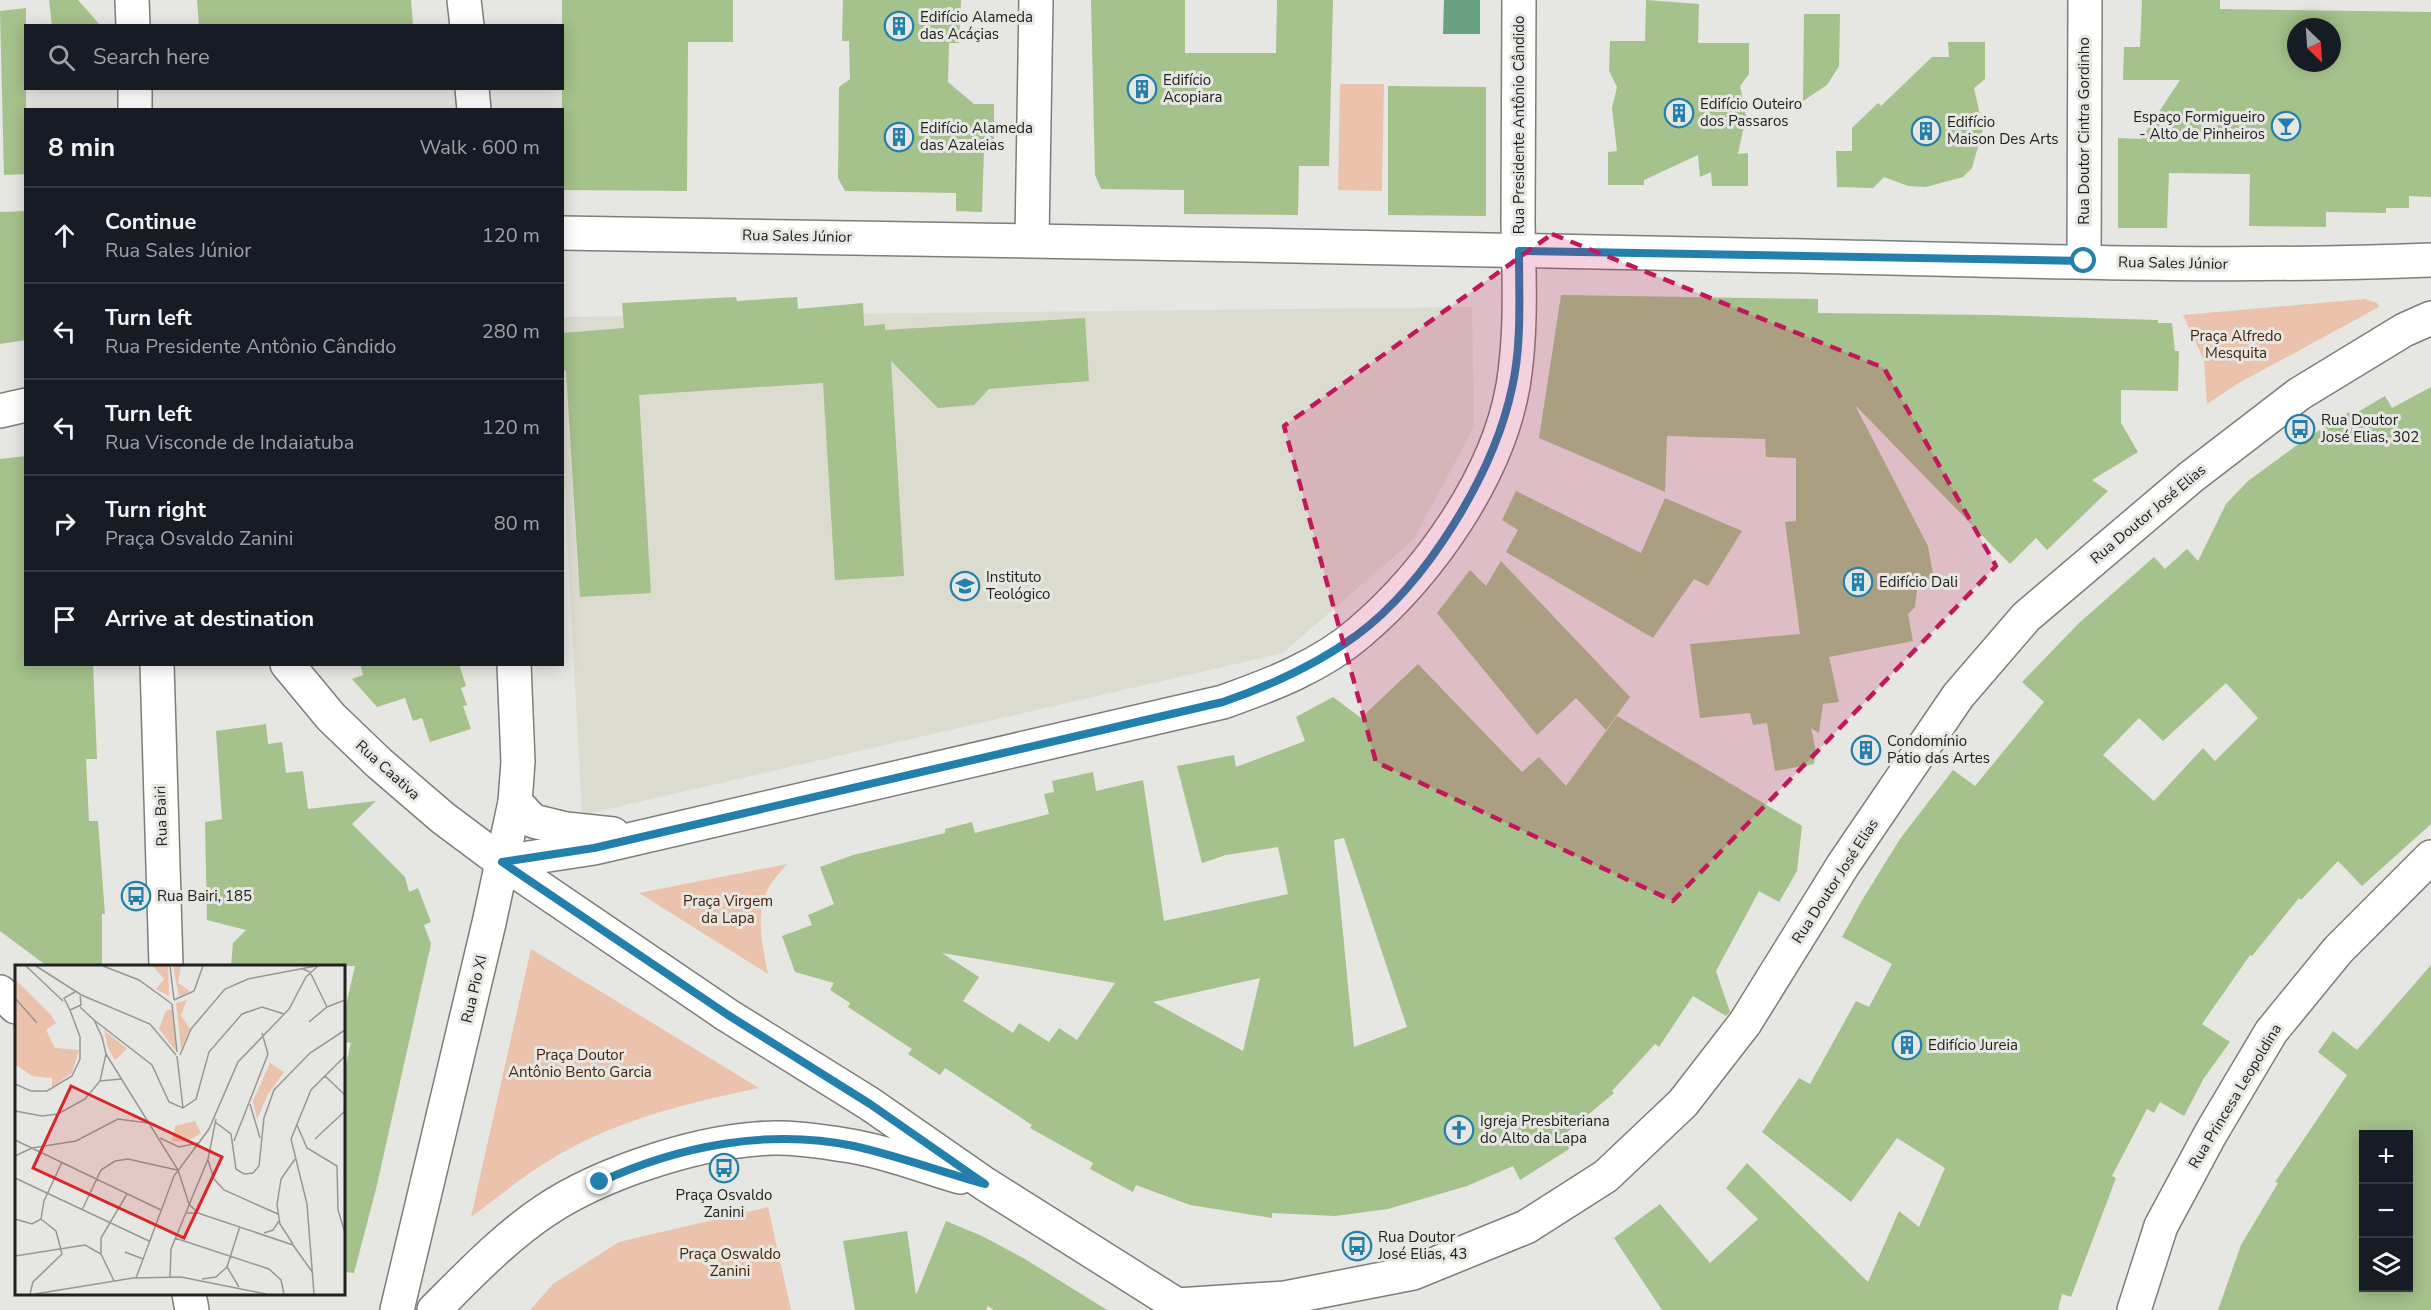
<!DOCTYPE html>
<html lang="en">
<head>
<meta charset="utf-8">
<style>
	body { margin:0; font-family:"Nunito Sans",sans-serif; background:#20242c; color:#f1f3f6 }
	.controls { position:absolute; right:18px; bottom:18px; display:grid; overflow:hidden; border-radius:0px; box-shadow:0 3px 15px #0003 }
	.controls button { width:54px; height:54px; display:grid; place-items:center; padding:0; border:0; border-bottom:2px solid #363941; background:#171b24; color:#f1f3f6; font:30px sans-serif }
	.compass { position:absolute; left:2287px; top:18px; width:54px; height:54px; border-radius:50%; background:#171b24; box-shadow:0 3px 15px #0003; rotate:155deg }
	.stop { position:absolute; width:18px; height:18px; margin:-14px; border:4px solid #237fac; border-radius:50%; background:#fff }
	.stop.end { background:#237fac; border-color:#fff; box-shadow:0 2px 6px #0008 }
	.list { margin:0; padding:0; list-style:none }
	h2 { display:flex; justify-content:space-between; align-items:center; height:78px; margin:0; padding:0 24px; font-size:26px }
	h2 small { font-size:20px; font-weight:400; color:#9ea1a6 }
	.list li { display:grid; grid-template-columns:39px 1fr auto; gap:18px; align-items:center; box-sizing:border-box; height:96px; padding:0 24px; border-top:2px solid #363941 }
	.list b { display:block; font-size:22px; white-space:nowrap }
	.list p { margin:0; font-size:20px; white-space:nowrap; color:#9ea1a6 }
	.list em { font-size:20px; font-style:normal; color:#9ea1a6 }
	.icon { flex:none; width:33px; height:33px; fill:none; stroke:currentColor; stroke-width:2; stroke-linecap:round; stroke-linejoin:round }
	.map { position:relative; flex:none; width:2431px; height:1310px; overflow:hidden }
	.search { position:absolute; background:#171b24; box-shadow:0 3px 15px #0003; left:24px; top:24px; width:540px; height:66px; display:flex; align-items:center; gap:15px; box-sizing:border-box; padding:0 21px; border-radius:0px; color:#9ea1a6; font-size:22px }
	.panel { position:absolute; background:#171b24; box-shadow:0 3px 15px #0003; left:24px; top:108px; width:540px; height:558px; border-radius:0px }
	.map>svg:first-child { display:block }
	.built { fill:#dcdbd0 }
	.green { fill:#ebc2ab }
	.water { fill:#6aa280 }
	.building { fill:#a5c18c; fill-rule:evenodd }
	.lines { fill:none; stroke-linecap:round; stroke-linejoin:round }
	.minor-casing { stroke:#7d7d7a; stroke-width:36 }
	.major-casing { stroke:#7d7d7a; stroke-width:36 }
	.minor { stroke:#fff; stroke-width:33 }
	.major { stroke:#fff; stroke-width:33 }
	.route { stroke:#237fac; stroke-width:8 }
	.marked { fill:#c2185b; fill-opacity:0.2; stroke:#c2185b; stroke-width:4.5; stroke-dasharray:12 8; stroke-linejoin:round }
	.labels { text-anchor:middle; stroke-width:6; stroke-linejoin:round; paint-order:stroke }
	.poi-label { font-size:15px; fill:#21211f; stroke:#e6e6e2; text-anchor:start }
	.street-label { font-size:15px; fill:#21211f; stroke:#e6e6e2 }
	.park-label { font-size:15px; fill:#47230b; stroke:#e6e6e2 }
	.inset-road { fill:none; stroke:#979794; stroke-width:1.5 }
	.view { fill:#d62828; fill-opacity:0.15; stroke:#d62828; stroke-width:3 }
	.inset-edge { fill:none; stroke:#21211f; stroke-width:3 }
</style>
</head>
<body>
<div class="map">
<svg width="2431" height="1310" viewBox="0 0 2431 1310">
	<rect width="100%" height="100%" fill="#e6e6e2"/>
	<polygon class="built" points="1472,307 1474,427 1414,539 1283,653 582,815 563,462 562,317"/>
	<g class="green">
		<polygon points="1340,84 1384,84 1382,191 1338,190"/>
		<polygon points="2365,299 2377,303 2379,307 2237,384 2207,404 2204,360 2183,315"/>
		<path d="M 787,864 C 781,872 771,881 767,891 C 755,917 763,948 768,974 L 639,893 Z"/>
		<path d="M 531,949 L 759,1088 C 683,1104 611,1121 545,1163 C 519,1179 496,1199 471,1217 Z"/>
		<polygon points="768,1207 791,1310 530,1310 553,1284 619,1242"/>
	</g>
	<polygon class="water" points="1444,0 1480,0 1480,34 1443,34"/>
	<g class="building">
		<polygon points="49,0 78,0 101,26 52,26"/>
		<polygon points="197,0 411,0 413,26 199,26"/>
		<polygon points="562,0 733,0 733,42 688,42 687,191 562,190"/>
		<polygon points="843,0 961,0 959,43 949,43 948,82 974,104 994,104 994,139 984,149 982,212 956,211 956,193 845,191 838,178 839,87 850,79 849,41 842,41"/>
		<polygon points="1091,0 1185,0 1185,53 1276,53 1277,0 1333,0 1329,166 1299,166 1298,215 1184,214 1184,190 1101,189 1095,175"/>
		<polygon points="1646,0 1699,4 1698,43 1749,43 1749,74 1740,86 1746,116 1738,154 1748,153 1748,186 1712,186 1711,172 1700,177 1698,155 1644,180 1644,185 1608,185 1608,152 1617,151 1612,108 1617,87 1609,71 1610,41 1645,41"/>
		<path d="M 2142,0 L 2220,0 L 2220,9 L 2431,12 L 2431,197 L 2409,196 L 2409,208 L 2386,208 L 2386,213 L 2326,212 L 2326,227 L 2249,226 L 2250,174 L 2169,173 L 2167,228 L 2118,228 L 2118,138 L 2141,139 L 2180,80 L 2123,80 L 2124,47 L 2140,47 ZM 2296,27 L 2332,27 L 2332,63 L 2296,63 Z"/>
		<polygon points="26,8 26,174 4,175 0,11"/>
		<polygon points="1804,14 1840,14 1839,66 1827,85 1803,101"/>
		<polygon points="1948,42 1985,42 1985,79 1974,88 1983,129 1972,168 1963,177 1926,187 1908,186 1884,177 1873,188 1837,187 1836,151 1852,151 1852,128 1878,103 1881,106 1932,57 1949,57"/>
		<polygon points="1388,86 1486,87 1486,216 1388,215"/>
		<polygon points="26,211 26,340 0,344 0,212"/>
		<polygon points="1561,295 1818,299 1818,313 1992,315 2158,320 2158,323 2172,323 2175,351 2179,351 2178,391 2121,390 2121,423 2138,452 2092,480 2108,491 2047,550 2036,538 2010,564 1855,405 1928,546 1934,580 1918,583 1915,607 1908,614 1913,641 1829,657 1839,702 1823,704 1819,733 1811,728 1816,752 1814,764 1775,771 1767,723 1753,725 1750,713 1700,718 1690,644 1800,634 1785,522 1796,521 1796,458 1766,457 1765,439 1667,436 1665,492 1539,438"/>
		<polygon points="736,297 737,301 797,297 798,309 863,303 864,326 885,324 885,330 1085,318 1089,381 989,389 974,405 938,408 891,361 904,576 835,580 823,383 639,395 651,593 580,597 566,370 562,371 562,333 624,328 622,303"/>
		<path d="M 2431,387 L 2431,824 L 2362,886 L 2338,861 L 2301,900 L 2299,898 L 2252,956 L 2250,955 L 2202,1024 L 2230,1042 L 2204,1078 L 2184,1116 L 2160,1102 L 2154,1113 L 2147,1109 L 2112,1176 L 2116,1178 L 2071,1297 L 2062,1294 L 2058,1310 L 1662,1310 L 1614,1238 L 1660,1204 L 1710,1263 L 1758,1219 L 1726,1188 L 1747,1163 L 1868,1282 L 1899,1211 L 1919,1227 L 1945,1168 L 1897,1138 L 1851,1202 L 1762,1132 L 1799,1078 L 1810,1084 L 1856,1001 L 1869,1007 L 1892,964 L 1842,937 L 1861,902 L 1900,839 L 1953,770 L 1975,786 L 2044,702 L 2022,682 L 2079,623 L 2154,557 L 2165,569 L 2187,549 L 2198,561 L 2226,504 L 2248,481 L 2304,440 L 2349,412 L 2351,416 L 2385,396 L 2392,408 ZM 2226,683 L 2258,718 L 2215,761 L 2203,748 L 2154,801 L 2103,755 L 2139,718 L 2163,741 Z"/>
		<polygon points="26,456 26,664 93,664 97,759 86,759 89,821 98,821 105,914 102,914 102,966 47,966 0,931 0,459"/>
		<polygon points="1516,491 1641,553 1665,498 1742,531 1708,586 1694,579 1653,638 1506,552 1518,530 1502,520"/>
		<polygon points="1501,561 1630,697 1606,730 1576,698 1537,735 1437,613 1470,570 1486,586"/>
		<polygon points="360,664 459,664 466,686 461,688 467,705 463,706 471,729 430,742 422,718 413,721 405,698 377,707 352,679 363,675"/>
		<path d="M 1418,664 L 1522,772 L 1539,757 L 1566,786 L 1617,716 L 1802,826 L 1797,871 L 1779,902 L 1759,891 L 1716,971 L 1730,1012 L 1726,1016 L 1693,996 L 1659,1047 L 1655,1044 L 1612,1091 L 1614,1093 L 1565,1134 L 1574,1146 L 1520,1180 L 1513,1166 L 1467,1186 L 1388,1209 L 1335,1216 L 1272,1213 L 1272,1218 L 1190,1205 L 1136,1185 L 1133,1192 L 1090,1169 L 1093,1163 L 1030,1128 L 1032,1125 L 945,1068 L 940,1075 L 908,1054 L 912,1049 L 848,1007 L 850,1003 L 830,990 L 834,983 L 795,972 L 782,936 L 812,925 L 808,915 L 834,904 L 820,867 L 853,855 L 945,833 L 945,829 L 972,822 L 975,833 L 1049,814 L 1044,794 L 1054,792 L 1052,781 L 1093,772 L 1096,791 L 1143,780 L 1164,921 L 1288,894 L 1278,847 L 1226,855 L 1202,863 L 1177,766 L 1234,755 L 1236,767 L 1305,741 L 1296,717 L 1333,697 L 1361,718 ZM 1344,838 L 1407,1027 L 1354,1047 L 1334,840 ZM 942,953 L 990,961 L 1115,983 L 1077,1040 L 1059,1028 L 1049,1042 L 1019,1023 L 1013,1033 L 963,1001 L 979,977 ZM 1260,978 L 1243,1051 L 1153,1002 Z"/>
		<polygon points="266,724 268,744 282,742 286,773 303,771 308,809 376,801 352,824 405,877 409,892 418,888 431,922 424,925 431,944 376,1189 354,1273 344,1272 344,1073 351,1043 344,1042 344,1014 355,966 231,966 233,943 246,930 207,920 205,822 222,819 216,731"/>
		<path d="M 2431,965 L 2431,1310 L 2218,1310 L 2241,1245 L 2278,1183 L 2275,1182 L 2347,1075 L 2318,1052 L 2333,1031 L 2357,1050 ZM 2364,1134 L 2409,1134 L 2409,1287 L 2364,1287 Z"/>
		<polygon points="946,1221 982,1236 1025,1259 1107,1310 994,1310 988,1306 986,1310 855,1310 843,1241 907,1231 916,1295"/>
	</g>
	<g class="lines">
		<g class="minor-casing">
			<g id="minor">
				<path d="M 562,233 C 957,238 1351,248 1746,255 C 1974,259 2203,269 2431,260"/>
				<polyline points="1032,239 1036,0"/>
				<polyline points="2084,261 2085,0"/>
				<polyline points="0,411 26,405"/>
				<polyline points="287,664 331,717 379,763 443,818 502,862 727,1015 870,1104 985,1184 1185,1310"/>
				<polyline points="515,802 533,821 566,829 613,834"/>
				<path d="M 502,862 L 594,848 L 1223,702 C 1271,685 1321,666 1360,632 C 1429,573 1497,477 1513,386 C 1522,332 1519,276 1518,222 C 1518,148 1518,74 1519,0"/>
				<polyline points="0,992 16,1007"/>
				<polyline points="1177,1305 1285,1298 1413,1273 1526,1227 1606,1176 1683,1103 1745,1023 1843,865 1958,696 2026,617 2191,477 2299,394 2404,330 2431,318"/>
				<path d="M 434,1310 C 469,1275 504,1238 546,1210 C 600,1174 691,1144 756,1139 C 787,1136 820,1141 851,1146 C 888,1152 925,1167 960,1177"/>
				<polyline points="2134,1310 2161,1226 2211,1133 2271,1032 2338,950 2431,857"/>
			</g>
		</g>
		<g class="major-casing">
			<g id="major">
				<polyline points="132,0 133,26"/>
				<polyline points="464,0 467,26"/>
				<polyline points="135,88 135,110"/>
				<polyline points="472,88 474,110"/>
				<polyline points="157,664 166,966"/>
				<polyline points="189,1294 192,1310"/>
				<polyline points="397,1310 489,923 515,802 518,762 514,664"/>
			</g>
		</g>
		<use href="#minor" class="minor"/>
		<use href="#major" class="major"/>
	</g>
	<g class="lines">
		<path class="route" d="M 600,1182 C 678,1146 769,1128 854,1146 C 898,1156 942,1172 985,1184 L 870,1104 L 728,1015 L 502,862 L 594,848 L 1223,702 C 1272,685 1316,665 1357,635 C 1427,583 1494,473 1512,388 C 1522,344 1519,296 1519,251 L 2084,261"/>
	</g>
	<path class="marked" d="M 1552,234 L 1884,368 L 1996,566 L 1673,901 L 1376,762 L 1284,426 Z"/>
	<defs>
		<g id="building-ring" transform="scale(1.5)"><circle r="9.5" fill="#e6e6e2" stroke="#237fac" stroke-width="1.5"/><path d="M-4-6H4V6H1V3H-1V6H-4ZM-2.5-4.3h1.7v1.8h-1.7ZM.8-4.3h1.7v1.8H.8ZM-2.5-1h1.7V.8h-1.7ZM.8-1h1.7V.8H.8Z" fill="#237fac"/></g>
		<g id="bar-ring" transform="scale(1.5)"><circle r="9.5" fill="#e6e6e2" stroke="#237fac" stroke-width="1.5"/><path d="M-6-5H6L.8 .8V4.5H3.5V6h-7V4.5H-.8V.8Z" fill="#237fac"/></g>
		<g id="bus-ring" transform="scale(1.5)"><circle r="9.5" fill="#e6e6e2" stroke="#237fac" stroke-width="1.5"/><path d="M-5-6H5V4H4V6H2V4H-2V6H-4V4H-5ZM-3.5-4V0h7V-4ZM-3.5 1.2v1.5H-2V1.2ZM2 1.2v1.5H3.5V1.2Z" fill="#237fac"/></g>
		<g id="university-ring" transform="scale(1.5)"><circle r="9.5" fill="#e6e6e2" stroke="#237fac" stroke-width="1.5"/><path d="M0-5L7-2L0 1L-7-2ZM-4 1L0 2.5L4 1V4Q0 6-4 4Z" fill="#237fac"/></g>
		<g id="church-ring" transform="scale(1.5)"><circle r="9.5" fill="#e6e6e2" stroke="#237fac" stroke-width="1.5"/><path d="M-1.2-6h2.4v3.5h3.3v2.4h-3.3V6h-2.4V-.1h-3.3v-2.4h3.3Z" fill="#237fac"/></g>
	</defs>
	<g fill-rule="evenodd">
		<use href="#building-ring" x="899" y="26"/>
		<use href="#building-ring" x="1142" y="89"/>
		<use href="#building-ring" x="1679" y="113"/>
		<use href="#bar-ring" x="2286" y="126"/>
		<use href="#building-ring" x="1926" y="131"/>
		<use href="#building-ring" x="899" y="137"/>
		<use href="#bus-ring" x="2300" y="429"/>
		<use href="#building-ring" x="1858" y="582"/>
		<use href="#university-ring" x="965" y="586"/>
		<use href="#building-ring" x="1866" y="750"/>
		<use href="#bus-ring" x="136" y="896"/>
		<use href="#building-ring" x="1907" y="1045"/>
		<use href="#church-ring" x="1459" y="1130"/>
		<use href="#bus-ring" x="724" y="1168"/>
		<use href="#bus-ring" x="1357" y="1246"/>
	</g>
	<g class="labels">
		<g class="poi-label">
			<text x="920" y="22">Edifício Alameda<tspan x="920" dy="17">das Acáçias</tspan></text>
			<text x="1163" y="85">Edifício<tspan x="1163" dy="17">Acopiara</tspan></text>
			<text x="1700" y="109">Edifício Outeiro<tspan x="1700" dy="17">dos Passaros</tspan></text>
			<text x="2265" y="122" text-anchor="end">Espaço Formigueiro<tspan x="2265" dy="17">- Alto de Pinheiros</tspan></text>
			<text x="1947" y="127">Edifício<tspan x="1947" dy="17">Maison Des Arts</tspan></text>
			<text x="920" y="133">Edifício Alameda<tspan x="920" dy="17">das Azaleias</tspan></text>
			<text x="2321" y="425">Rua Doutor<tspan x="2321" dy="17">José Elias, 302</tspan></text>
			<text x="986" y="582">Instituto<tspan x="986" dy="17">Teológico</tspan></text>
			<text x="1879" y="587">Edifício Dali</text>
			<text x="1887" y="746">Condomínio<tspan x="1887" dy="17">Patio das Artes</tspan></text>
			<text x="157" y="901">Rua Bairi, 185</text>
			<text x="1928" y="1050">Edifício Jureia</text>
			<text x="1480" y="1126">Igreja Presbiteriana<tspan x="1480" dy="17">do Alto da Lapa</tspan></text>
			<text x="724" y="1200" text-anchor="middle">Praça Osvaldo<tspan x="724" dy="17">Zanini</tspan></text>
			<text x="1378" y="1242">Rua Doutor<tspan x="1378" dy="17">José Elias, 43</tspan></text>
		</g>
		<g class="street-label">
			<text transform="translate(1519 125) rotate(-90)" y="5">Rua Presidente Antônio Cândido</text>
			<text transform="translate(2084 131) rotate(-90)" y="5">Rua Doutor Cintra Gordinho</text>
			<text transform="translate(797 236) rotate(1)" y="5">Rua Sales Júnior</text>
			<text transform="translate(2173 263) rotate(1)" y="5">Rua Sales Júnior</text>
			<text transform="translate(2148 514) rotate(-40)" y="5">Rua Doutor José Elias</text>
			<text transform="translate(388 770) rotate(42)" y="5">Rua Caativa</text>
			<text transform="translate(161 816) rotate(-92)" y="5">Rua Bairi</text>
			<text transform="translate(1835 881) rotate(-57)" y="5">Rua Doutor José Elias</text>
			<text transform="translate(474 989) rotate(-77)" y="5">Rua Pio XI</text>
			<text transform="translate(2235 1096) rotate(-59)" y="5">Rua Princesa Leopoldina</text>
		</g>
		<g class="park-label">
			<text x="2236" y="341">Praça Alfredo<tspan x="2236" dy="17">Mesquita</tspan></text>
			<text x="728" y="906">Praça Virgem<tspan x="728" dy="17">da Lapa</tspan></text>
			<text x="580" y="1060">Praça Doutor<tspan x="580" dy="17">Antônio Bento Garcia</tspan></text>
			<text x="730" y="1259">Praça Oswaldo<tspan x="730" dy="17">Zanini</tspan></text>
		</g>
	</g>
	<g transform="translate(15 965)">
		<rect width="330" height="330" fill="#e6e6e2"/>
		<path d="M 138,1 L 153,1 L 154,31 L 141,24 L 149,14 ZM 158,1 L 166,1 L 163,18 L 175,26 L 164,32 ZM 0,14 L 36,50 L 41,58 L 31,65 L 40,83 L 64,85 L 57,108 L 37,122 L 37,113 L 17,111 L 0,99 ZM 172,35 L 166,50 L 175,64 L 166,84 L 161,38 ZM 157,44 L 161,84 L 160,85 L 144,64 L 151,46 ZM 89,65 L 112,84 L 100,95 L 93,83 ZM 255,98 L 269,107 L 253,129 L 242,154 L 238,136 ZM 180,156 L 186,168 L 172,177 L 157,176 L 160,161 Z" fill="#ebc2ab"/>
		<path class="inset-road" d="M 11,1 L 48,36M 21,1 L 65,29 L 66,40 L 55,45 L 49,33 L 60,27M 88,1 L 124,15 L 157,39M 155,1 L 159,35M 288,4 L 295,7 L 312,42M 64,29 L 135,59 L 161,90M 0,33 L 22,58M 159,35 L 179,26 L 188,1M 157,39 L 162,87M 79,55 L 137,100 L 154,137 L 168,143 L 181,134 L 194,87 L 227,49 L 247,42 L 269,49M 294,57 L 312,42 L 330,35M 91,89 L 163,205 L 174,239 L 183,248M 165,90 L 176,64 L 210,24 L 233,14 L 301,1M 162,91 L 168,143M 310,111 L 330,130M 85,116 L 106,114M 0,119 L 16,126 L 32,126 L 57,111 L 65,94 L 65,72 L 55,45M 235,139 L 245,173M 0,146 L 27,151 L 43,149 L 70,134 L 85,116 L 91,89 L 87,72 L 79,55 L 65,42M 200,157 L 216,169 L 221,204 L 229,209 L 238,208 L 244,201 L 249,153 L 259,125 L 295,88 L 330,65M 282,160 L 292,183 L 322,201 L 323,245 L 330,268M 145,173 L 164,182 L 183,178M 300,174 L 330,146M 0,175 L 146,245M 219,176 L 253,89 L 247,68M 0,191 L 17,183 L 61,176 L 103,154 L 133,158M 193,195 L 199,214 L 209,225 L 263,249M 0,213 L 134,276M 67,245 L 86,205 L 100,196 L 113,194 L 162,205M 172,248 L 183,248 L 278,280 L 298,308M 0,254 L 17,259 L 26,254M 26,254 L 29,236 L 47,197M 249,268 L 258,265 L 264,256M 160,273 L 254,304 L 266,315 L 269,329M 278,279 L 265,259 L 262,240 L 266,214 L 280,194M 110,287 L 128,294M 86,288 L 86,273 L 112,229M 0,291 L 70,280 L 86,289 L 99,316M 212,302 L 224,322M 121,313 L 159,211 L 194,164 L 223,97 L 274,44 L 291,12 L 303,1M 155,313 L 156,284 L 193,194 L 201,154M 187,314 L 201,312 L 212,302 L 225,261M 15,329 L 18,317 L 47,289 L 41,266 L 26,254M 20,329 L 118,313 L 166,312 L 251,329M 299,329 L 292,239 L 276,174 L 296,125 L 330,91"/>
		<path class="view" d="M 56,121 L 207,192 L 169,273 L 18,203 Z"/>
		<rect width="330" height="330" class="inset-edge"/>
	</g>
</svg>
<div class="controls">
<button>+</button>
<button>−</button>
<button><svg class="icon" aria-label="layers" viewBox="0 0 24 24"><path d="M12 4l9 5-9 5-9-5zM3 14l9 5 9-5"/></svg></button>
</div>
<svg class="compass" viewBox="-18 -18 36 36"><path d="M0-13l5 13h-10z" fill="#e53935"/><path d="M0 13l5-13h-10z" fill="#9ea1a6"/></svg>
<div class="stop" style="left:2084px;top:261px"></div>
<div class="stop end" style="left:600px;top:1182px"></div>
<div class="search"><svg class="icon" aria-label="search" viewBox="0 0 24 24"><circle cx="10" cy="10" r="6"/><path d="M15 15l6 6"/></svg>Search here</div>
<section class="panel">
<h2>8 min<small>Walk · 600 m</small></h2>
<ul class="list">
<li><svg class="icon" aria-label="ahead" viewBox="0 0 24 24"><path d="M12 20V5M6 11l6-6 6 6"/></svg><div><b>Continue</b><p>Rua Sales Júnior</p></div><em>120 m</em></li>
<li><svg class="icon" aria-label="left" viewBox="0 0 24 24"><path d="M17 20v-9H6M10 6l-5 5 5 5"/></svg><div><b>Turn left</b><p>Rua Presidente Antônio Cândido</p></div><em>280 m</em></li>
<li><svg class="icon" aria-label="left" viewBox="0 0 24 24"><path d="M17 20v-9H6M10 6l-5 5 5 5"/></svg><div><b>Turn left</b><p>Rua Visconde de Indaiatuba</p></div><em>120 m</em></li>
<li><svg class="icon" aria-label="right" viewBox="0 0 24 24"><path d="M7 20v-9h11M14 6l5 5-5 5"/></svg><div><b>Turn right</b><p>Praça Osvaldo Zanini</p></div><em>80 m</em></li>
<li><svg class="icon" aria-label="arrive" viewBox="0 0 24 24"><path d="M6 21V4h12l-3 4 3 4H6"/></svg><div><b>Arrive at destination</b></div></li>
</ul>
</section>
</div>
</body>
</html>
